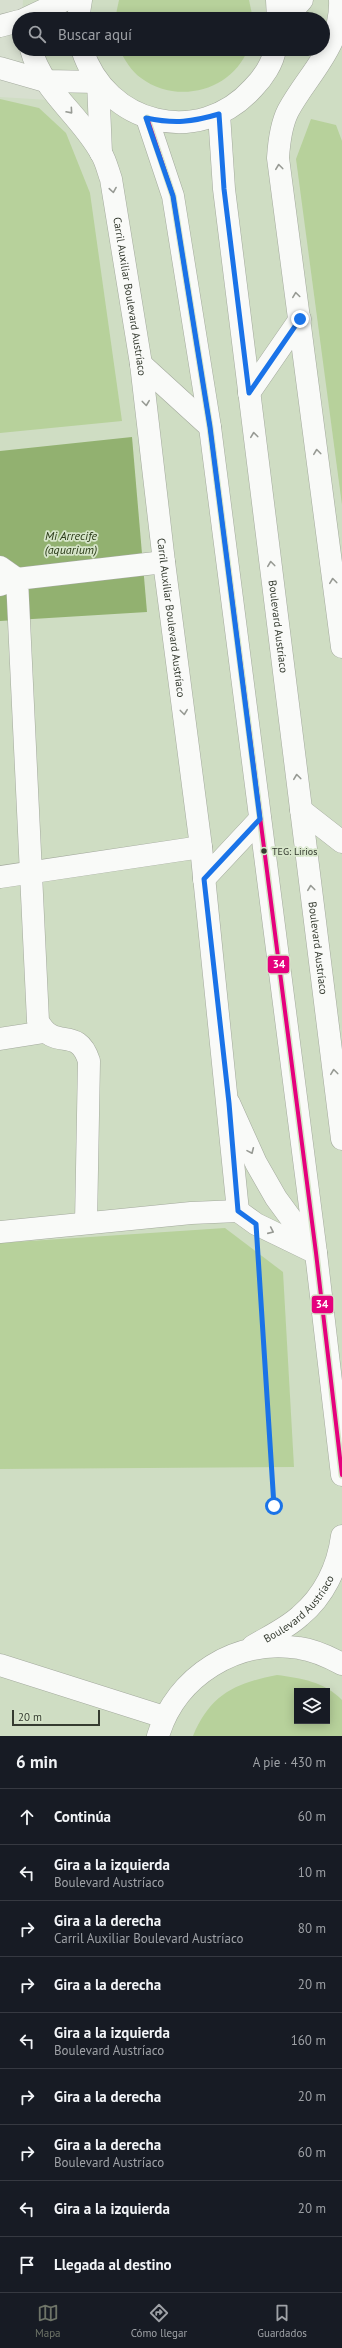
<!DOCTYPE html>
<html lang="es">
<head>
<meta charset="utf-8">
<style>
	body { margin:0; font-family:"PT Sans",sans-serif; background:#20242c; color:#f1f3f6 }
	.controls { position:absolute; right:12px; bottom:12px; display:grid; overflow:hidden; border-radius:0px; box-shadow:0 2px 10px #0003 }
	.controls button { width:36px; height:36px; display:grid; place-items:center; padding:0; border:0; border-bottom:1px solid #363941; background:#171b24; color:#f1f3f6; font:20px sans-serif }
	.scale { position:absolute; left:12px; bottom:10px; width:88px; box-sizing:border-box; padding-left:4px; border:2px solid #353b30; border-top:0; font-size:11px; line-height:14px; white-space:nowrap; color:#353b30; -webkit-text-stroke:3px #d6e5c9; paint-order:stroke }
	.stop { position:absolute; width:12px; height:12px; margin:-9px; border:3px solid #1a73e8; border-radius:50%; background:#fff }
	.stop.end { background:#1a73e8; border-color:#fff; box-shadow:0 1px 4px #0008 }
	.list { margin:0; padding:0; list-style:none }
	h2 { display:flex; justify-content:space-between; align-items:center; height:52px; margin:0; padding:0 16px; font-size:17px }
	h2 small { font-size:13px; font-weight:400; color:#9ea1a6 }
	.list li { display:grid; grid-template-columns:26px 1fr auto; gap:12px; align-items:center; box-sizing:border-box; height:56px; padding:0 16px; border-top:1px solid #363941 }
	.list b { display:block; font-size:15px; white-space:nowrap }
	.list p { margin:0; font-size:13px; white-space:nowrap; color:#9ea1a6 }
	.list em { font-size:13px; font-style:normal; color:#9ea1a6 }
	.icon { flex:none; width:22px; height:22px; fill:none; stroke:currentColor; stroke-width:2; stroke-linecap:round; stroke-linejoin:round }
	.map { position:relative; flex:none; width:342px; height:1736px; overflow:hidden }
	.search { position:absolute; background:#171b24; box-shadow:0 2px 10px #0003; left:12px; right:12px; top:12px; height:44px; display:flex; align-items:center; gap:10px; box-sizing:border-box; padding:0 14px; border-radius:22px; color:#9ea1a6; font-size:15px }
	.sheet { height:556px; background:#171b24 }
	nav { display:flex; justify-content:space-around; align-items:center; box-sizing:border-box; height:56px; border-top:1px solid #363941; background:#171b24; font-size:11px; color:#9ea1a6 }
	nav a { display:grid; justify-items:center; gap:2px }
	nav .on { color:#6e7468 }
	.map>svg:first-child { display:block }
	.built { fill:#cfddc3; fill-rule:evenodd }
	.green { fill:#b7d19b; fill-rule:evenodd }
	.water { fill:#92b170 }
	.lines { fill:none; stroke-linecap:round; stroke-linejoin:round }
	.minor-casing { stroke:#a3a99d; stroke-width:23 }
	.major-casing { stroke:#a3a99d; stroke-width:23 }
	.path { stroke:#bdc1bb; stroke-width:2.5; stroke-dasharray:1 3; stroke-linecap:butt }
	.minor { stroke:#f9faf8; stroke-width:22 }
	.major { stroke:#f9faf8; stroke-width:22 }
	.bus-1-casing { stroke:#d6e5c9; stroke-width:7 }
	.bus-1 { stroke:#e5007d; stroke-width:4 }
	.oneway { stroke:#979a94 }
	.route { stroke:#1a73e8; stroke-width:5 }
	.bus-dot { fill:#353b30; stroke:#d6e5c9; stroke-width:1.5 }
	.labels { text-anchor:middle; stroke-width:3.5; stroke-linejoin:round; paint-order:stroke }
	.bus-label { font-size:10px; fill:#353b30; stroke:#d6e5c9; text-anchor:start }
	.street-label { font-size:11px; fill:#353b30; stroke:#d6e5c9 }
	.water-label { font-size:12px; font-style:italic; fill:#2a3b17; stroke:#d6e5c9 }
	.line-badge { stroke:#d6e5c9; stroke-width:1.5 }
	.badge-label { font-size:11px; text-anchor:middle; font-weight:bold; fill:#fff }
</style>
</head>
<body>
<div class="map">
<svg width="342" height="1736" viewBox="0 0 342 1736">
	<rect width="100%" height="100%" fill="#d7dfcf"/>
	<path class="built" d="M 23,0 L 342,0 L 342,1736 L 0,1736 L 0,97 L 49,100 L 29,49 L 323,49 L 323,19 L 22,19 ZM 297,1691 L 327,1691 L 327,1721 L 297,1721 Z"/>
	<g class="green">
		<polygon points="119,0 249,0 253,19 115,19"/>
		<path d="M 119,49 L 248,49 C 232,91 177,105 141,78 C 131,71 125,60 119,49 Z"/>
		<polygon points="0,99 39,108 66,133 90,193 122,421 0,433"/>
		<polygon points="311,119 336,125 342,141 342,505 296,159"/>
		<polygon points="225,1228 283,1272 294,1467 0,1469 0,1243"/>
		<path d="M 277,1675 C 301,1678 325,1682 342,1700 L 342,1736 L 193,1736 C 210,1695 235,1683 277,1675 ZM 297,1691 L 327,1691 L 327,1721 L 297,1721 Z"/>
	</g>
	<polygon class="water" points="132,437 147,612 0,621 0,451"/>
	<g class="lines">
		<g class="minor-casing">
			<g id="minor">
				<path d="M 340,0 C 342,46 308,74 288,111 C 281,125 279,142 278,158 L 342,647"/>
				<polyline points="25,19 65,0"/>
				<polyline points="0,26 19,21"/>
				<path id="s1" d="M 31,49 C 42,91 81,116 101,153 C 106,161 108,171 111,179 L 141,364 L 164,562 L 201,847 L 238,1211"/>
				<polyline points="0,68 45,81 98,82"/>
				<polyline points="0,567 17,579 0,585"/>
				<polyline points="0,877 201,847"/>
				<polyline points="0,1039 44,1032"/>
				<polyline points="238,1211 256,1224 316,1253"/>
				<path d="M 86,1223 L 89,1061 C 77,1024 55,1053 38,1021 L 17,579 L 164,562"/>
				<polyline points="0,1232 191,1213 238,1211"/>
				<polyline points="0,1665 164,1717"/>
			</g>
		</g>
		<g class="major-casing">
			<g id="major">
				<polyline points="277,0 278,19"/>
				<polyline points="78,19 81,0"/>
				<polyline points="285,19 302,0"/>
				<path d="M 82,49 C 106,125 199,148 253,88 C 263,78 273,63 275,49"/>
				<polyline points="98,82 101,153"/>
				<path id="s2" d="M 219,114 L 224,189 L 342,1139"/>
				<polyline points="147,118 173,196 210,427 316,1253 342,1475"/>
				<polyline points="141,364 210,427"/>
				<polyline points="249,393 300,319"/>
				<polyline points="301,810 342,842"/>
				<polyline points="204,879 260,819"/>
				<polyline points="229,1103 256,1163 276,1198 314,1250"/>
				<path id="s3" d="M 253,1646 C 268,1637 287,1628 300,1616 C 324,1596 338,1567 342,1536"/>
				<path d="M 158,1736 C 176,1676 237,1638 299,1648 C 314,1650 329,1657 342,1664"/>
			</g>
		</g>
		<polyline class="path" points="258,1255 274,1506"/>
		<use href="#minor" class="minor"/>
		<use href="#major" class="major"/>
		<g class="bus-1-casing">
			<polyline id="bus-1" points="147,118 173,196 210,427 316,1253 342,1475"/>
		</g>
		<use href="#bus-1" class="bus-1"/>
	</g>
	<defs><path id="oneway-chevron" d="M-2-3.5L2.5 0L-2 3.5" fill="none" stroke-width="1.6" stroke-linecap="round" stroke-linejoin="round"/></defs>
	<g class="oneway">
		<use href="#oneway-chevron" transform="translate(70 111) rotate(49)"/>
		<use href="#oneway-chevron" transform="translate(279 167) rotate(-97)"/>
		<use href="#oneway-chevron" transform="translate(113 190) rotate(81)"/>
		<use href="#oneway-chevron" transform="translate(296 295) rotate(-98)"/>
		<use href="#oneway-chevron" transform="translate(146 403) rotate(83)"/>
		<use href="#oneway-chevron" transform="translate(254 435) rotate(-97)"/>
		<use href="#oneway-chevron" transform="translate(317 452) rotate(-97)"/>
		<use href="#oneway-chevron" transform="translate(271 564) rotate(-97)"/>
		<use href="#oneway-chevron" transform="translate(333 581) rotate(-97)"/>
		<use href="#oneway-chevron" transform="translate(184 712) rotate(83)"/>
		<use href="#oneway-chevron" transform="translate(297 777) rotate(-97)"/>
		<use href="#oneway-chevron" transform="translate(311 888) rotate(-97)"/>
		<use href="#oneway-chevron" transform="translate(334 1072) rotate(-97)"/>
		<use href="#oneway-chevron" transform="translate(251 1151) rotate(66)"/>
		<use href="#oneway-chevron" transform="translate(271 1231) rotate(24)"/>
	</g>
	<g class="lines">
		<path class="route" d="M 274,1506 L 256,1224 L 238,1211 L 229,1103 L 204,879 L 260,819 L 210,427 L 173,196 L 146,118 C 175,124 192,122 219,114 L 224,189 L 249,393 L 300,319"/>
	</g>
	<circle class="bus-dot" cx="264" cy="851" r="3.5"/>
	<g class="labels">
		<g class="bus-label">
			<text x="272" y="855">TEG: Lirios</text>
		</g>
		<g class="street-label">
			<text dy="4" stroke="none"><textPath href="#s1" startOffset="273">Carril Auxiliar Boulevard Austríaco</textPath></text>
			<text dy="4" stroke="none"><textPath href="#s1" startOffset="597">Carril Auxiliar Boulevard Austríaco</textPath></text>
			<text dy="4" stroke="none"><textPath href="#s2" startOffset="516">Boulevard Austríaco</textPath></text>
			<text dy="4" stroke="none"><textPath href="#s2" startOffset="840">Boulevard Austríaco</textPath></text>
			<text dy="4" stroke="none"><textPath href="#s3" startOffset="60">Boulevard Austríaco</textPath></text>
		</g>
		<g class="water-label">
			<text x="71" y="540">Mi Arrecife<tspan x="71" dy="14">(aquarium)</tspan></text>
		</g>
	</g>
	<g class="line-badge">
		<rect x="267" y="955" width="23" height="19" rx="4" fill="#e5007d"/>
		<rect x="311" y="1295" width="23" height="19" rx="4" fill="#e5007d"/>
	</g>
	<g class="badge-label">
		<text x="279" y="968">34</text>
		<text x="322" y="1308">34</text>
	</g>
</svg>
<div class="controls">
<button><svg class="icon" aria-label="layers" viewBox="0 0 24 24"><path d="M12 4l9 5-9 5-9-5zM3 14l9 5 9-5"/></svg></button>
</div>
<div class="scale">20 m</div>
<div class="stop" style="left:274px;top:1506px"></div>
<div class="stop end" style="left:300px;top:319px"></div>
<div class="search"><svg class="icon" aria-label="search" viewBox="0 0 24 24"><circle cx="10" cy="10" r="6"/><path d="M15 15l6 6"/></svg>Buscar aquí</div>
</div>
<section class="sheet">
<h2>6 min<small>A pie · 430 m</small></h2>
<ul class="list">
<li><svg class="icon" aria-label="ahead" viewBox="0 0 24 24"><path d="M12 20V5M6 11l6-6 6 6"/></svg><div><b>Continúa</b></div><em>60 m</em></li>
<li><svg class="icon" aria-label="left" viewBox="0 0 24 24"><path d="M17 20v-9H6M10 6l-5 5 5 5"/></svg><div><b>Gira a la izquierda</b><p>Boulevard Austríaco</p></div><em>10 m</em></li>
<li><svg class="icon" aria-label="right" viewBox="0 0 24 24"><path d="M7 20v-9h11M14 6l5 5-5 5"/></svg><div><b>Gira a la derecha</b><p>Carril Auxiliar Boulevard Austríaco</p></div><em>80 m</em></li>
<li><svg class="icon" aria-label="right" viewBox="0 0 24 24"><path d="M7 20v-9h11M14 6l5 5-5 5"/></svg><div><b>Gira a la derecha</b></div><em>20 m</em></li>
<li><svg class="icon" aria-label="left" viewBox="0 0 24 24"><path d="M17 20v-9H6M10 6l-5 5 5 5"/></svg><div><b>Gira a la izquierda</b><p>Boulevard Austríaco</p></div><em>160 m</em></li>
<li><svg class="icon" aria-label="right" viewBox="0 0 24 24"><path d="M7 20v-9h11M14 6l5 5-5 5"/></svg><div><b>Gira a la derecha</b></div><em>20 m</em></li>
<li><svg class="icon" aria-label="right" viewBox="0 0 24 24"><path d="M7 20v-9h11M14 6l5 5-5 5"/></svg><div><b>Gira a la derecha</b><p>Boulevard Austríaco</p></div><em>60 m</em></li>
<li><svg class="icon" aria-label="left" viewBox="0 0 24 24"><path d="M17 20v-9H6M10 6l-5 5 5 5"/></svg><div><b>Gira a la izquierda</b></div><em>20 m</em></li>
<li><svg class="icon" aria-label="arrive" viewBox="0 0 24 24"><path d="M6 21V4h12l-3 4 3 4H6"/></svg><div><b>Llegada al destino</b></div></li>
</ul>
</section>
<nav>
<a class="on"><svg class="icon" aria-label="map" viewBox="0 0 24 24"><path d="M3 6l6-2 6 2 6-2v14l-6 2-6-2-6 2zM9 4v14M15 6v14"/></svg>Mapa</a>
<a><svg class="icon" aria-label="directions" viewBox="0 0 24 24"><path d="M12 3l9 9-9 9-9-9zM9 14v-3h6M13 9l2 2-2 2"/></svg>Cómo llegar</a>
<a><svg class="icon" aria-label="saved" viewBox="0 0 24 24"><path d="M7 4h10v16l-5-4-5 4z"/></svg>Guardados</a>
</nav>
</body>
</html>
